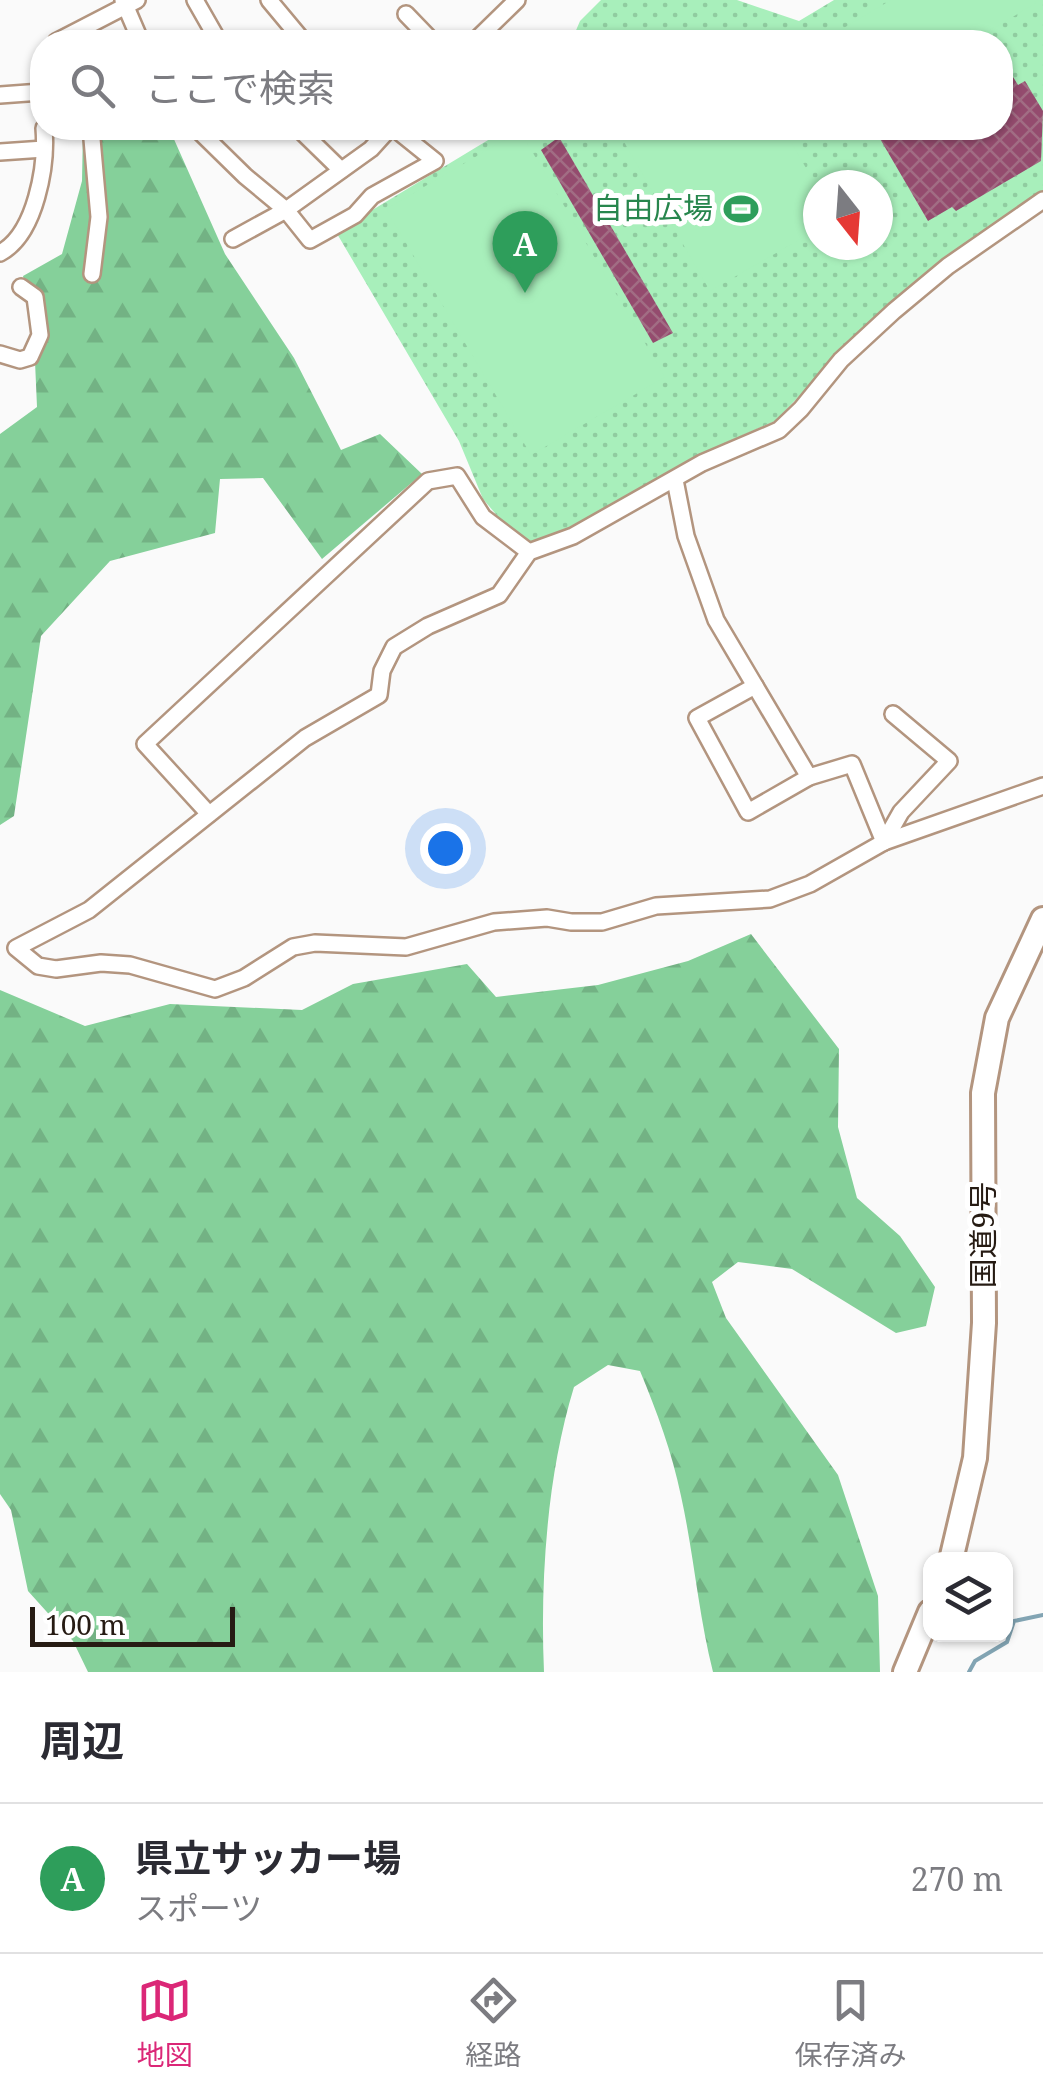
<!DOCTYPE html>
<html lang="ja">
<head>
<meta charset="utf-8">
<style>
	body { margin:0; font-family:"Noto Serif","Noto Sans JP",serif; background:#f7f7f7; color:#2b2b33 }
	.controls { position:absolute; right:30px; bottom:30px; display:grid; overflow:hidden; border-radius:20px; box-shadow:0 2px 8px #0004 }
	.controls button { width:90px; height:90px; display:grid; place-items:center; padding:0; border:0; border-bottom:2px solid #e1e1e2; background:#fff; color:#2b2b33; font:50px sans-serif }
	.compass { position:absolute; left:803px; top:170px; width:90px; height:90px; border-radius:50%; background:#fff; box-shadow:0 2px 8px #0004; rotate:163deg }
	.scale { position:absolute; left:30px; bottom:25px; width:205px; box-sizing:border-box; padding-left:10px; border:5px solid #261b13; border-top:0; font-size:28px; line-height:35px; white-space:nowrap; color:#261b13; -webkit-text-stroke:8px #fff; paint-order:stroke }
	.you { position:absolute; left:445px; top:848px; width:35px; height:35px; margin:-25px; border:8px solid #fff; border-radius:50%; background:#1a73e8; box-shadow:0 0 0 15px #1a73e833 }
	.badge { display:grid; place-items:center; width:65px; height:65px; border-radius:50%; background:#db2777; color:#fff; font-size:32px; font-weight:700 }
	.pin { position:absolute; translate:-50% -82px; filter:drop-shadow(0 2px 5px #0008) }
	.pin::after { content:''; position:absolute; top:52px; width:35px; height:30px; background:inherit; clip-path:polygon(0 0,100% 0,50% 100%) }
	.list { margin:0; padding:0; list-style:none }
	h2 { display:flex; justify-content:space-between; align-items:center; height:130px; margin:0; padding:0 40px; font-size:42px }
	h2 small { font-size:32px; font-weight:400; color:#7c7c81 }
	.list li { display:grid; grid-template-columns:65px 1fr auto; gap:30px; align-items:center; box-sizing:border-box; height:150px; padding:0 40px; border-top:2px solid #e1e1e2 }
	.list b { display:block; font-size:38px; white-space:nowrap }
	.list p { margin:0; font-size:32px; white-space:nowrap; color:#7c7c81 }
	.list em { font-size:32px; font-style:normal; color:#7c7c81 }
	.icon { flex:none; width:55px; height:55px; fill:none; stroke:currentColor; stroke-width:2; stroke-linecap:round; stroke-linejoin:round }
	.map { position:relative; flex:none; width:1043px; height:1672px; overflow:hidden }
	.search { position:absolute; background:#fff; box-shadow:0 2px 8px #0004; left:30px; right:30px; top:30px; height:110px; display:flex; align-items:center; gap:25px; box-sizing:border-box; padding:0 35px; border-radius:40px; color:#7c7c81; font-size:38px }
	.sheet { height:280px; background:#fff }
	nav { display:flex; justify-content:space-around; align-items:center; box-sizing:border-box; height:140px; border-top:2px solid #e1e1e2; background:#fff; font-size:28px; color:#7c7c81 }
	nav a { display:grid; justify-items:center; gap:5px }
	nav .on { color:#db2777 }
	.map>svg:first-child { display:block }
	.forest { fill:url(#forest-firs) }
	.park { fill:url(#park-dots); fill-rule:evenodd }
	.pitch { fill:#a8efbb }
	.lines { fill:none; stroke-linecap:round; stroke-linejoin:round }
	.stream { stroke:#82a4b3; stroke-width:4 }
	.building { fill:url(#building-cross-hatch) }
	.minor-casing { stroke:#b3957f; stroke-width:20 }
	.highway-casing { stroke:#b3957f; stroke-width:28 }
	.minor { stroke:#fff; stroke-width:15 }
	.highway { stroke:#fff; stroke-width:22 }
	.labels { text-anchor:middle; stroke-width:10; stroke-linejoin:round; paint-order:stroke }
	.leisure-label { font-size:30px; fill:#27864d; stroke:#fff; text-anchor:end }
	.street-label { font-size:30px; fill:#261b13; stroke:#fff }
</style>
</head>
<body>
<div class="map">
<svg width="1043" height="1672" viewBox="0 0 1043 1672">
	<defs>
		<pattern id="forest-firs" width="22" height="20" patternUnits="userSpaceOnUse" patternTransform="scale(2.5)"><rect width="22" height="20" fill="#85d09a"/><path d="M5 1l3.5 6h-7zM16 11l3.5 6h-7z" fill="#73b284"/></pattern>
		<pattern id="park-dots" width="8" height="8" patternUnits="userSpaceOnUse" patternTransform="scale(2.5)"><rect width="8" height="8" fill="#a8efbb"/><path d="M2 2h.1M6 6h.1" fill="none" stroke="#90cca0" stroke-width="1.8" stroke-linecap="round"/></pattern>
		<pattern id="building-cross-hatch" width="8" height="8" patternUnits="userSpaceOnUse" patternTransform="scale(2.5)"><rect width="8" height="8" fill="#944b6e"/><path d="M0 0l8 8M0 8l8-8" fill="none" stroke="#a16d84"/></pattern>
	</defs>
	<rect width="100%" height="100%" fill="#fafafa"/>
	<g class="forest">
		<polygon points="83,128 169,128 225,254 294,358 341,450 380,434 422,474 322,559 263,478 220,479 215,533 110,561 41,636 14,816 0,825 0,434 37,407 33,316 23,276 62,254 82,181"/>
		<path d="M 751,934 L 839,1049 L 838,1127 L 857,1198 L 900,1236 L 935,1287 L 926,1326 L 896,1333 L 792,1269 L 738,1262 L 712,1282 L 726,1318 L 838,1475 L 878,1596 L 880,1672 L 713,1672 C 698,1612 694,1555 681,1496 C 672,1452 657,1412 640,1371 L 608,1365 L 574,1387 C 547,1475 540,1580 544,1672 L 88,1672 L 73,1641 L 28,1591 L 11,1510 L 0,1494 L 0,990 L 85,1026 L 170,1004 L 302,1010 L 353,984 L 467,964 L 496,997 L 598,985 L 688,961 Z"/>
	</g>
	<path class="park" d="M 601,0 L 737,0 L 799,21 L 834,0 L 1043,0 L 1043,210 L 1036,199 L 932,270 L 883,310 L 775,421 L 725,443 L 570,533 L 537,544 L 522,537 L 500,519 L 483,499 L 459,441 L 336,232 L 508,128 L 1000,128 L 1000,42 L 571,42 L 580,21 ZM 818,185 L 878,185 L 878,245 L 818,245 Z"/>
	<g class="pitch">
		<polygon points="891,0 1034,0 1036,3 970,42 820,42"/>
		<polygon points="616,128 783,128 818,189 818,229 710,291"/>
		<polygon points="520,131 665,377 531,455 386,209"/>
	</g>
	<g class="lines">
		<polyline class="stream" points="969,1672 975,1661 1007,1642 1014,1621 1043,1615"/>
	</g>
	<g class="building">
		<polygon points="1005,64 1018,85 1025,81 1043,111 1041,161 956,211 952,207 928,221 879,137 896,128 1000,128 1000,67"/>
		<polygon points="559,137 673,333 653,343 541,150"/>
	</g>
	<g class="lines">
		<g class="minor-casing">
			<g id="minor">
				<polyline points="123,0 141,42"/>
				<polyline points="195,0 219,42"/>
				<polyline points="269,0 304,42"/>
				<polyline points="406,14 433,42"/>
				<polyline points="56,42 137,0"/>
				<polyline points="474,42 517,0"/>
				<polyline points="42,75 42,107"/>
				<polyline points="0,95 41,92"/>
				<polyline points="91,128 99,217 92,274"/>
				<polyline points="196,128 245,176 286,210 371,149 390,128"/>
				<polyline points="298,128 341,170"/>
				<polyline points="0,152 44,149"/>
				<polyline points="1043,200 948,266 894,311 841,360 801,409 779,430 702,463 573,536 529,552 499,595 428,626 394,647 382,671 379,695 305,738 89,910 16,948 38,966 56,969 101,963 130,965 215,989 244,978 293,947 315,943 406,947 494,922 547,918 571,922 602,922 656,906 770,899 810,884 884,842 1043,786"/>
				<polyline points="233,239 286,210 310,240 355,215 372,196 435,161 394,128"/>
				<path d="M 0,253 C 36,234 47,165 44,128"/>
				<polyline points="0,354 20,360 30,357 40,335 35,297 21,287"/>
				<polyline points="675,480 686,536 716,620 809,777 852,764 884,842"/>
				<polyline points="755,686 697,718 748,812 809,777"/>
				<polyline points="209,814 145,744 428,481 457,476 483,517 529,552"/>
				<polyline points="884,842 901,812 949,761 893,714"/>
			</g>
		</g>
		<g class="highway-casing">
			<g id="highway">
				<polyline points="951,1560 975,1458 984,1323 983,1093 997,1018 1043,919"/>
				<polyline points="905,1672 930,1612"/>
			</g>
		</g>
		<use href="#minor" class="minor"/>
		<use href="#highway" class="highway"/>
	</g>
	<defs>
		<g id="stadium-bare" transform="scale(2.7)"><path d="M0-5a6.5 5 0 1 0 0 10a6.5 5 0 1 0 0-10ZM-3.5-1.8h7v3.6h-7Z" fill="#2e9e5b" stroke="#fff" stroke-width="2.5" paint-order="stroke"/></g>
	</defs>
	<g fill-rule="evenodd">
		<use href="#stadium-bare" x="741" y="209"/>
	</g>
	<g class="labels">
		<g class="leisure-label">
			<text x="713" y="219">自由広場</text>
		</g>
		<g class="street-label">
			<text transform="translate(984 1235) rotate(-90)" y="10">国道9号</text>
		</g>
	</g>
</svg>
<div class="controls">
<button><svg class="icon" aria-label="layers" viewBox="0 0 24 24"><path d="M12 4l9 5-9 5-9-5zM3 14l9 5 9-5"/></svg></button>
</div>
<svg class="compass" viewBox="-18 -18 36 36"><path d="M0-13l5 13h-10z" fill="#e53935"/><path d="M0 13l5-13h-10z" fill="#7c7c81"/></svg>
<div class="scale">100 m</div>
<div class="you"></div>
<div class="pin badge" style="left:525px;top:293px;background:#2e9e5b">A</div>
<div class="search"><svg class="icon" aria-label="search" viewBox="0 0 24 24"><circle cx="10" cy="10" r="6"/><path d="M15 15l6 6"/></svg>ここで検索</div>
</div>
<section class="sheet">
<h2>周辺<small></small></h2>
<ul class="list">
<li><span class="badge" style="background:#2e9e5b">A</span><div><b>県立サッカー場</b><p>スポーツ</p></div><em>270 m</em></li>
</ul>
</section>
<nav>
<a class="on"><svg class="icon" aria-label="map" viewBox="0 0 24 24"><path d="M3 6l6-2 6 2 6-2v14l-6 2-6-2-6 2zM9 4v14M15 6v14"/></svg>地図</a>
<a><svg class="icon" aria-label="directions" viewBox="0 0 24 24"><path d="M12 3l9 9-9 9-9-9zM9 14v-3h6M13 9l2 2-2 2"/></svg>経路</a>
<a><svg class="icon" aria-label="saved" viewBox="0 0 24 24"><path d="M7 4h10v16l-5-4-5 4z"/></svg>保存済み</a>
</nav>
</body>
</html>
